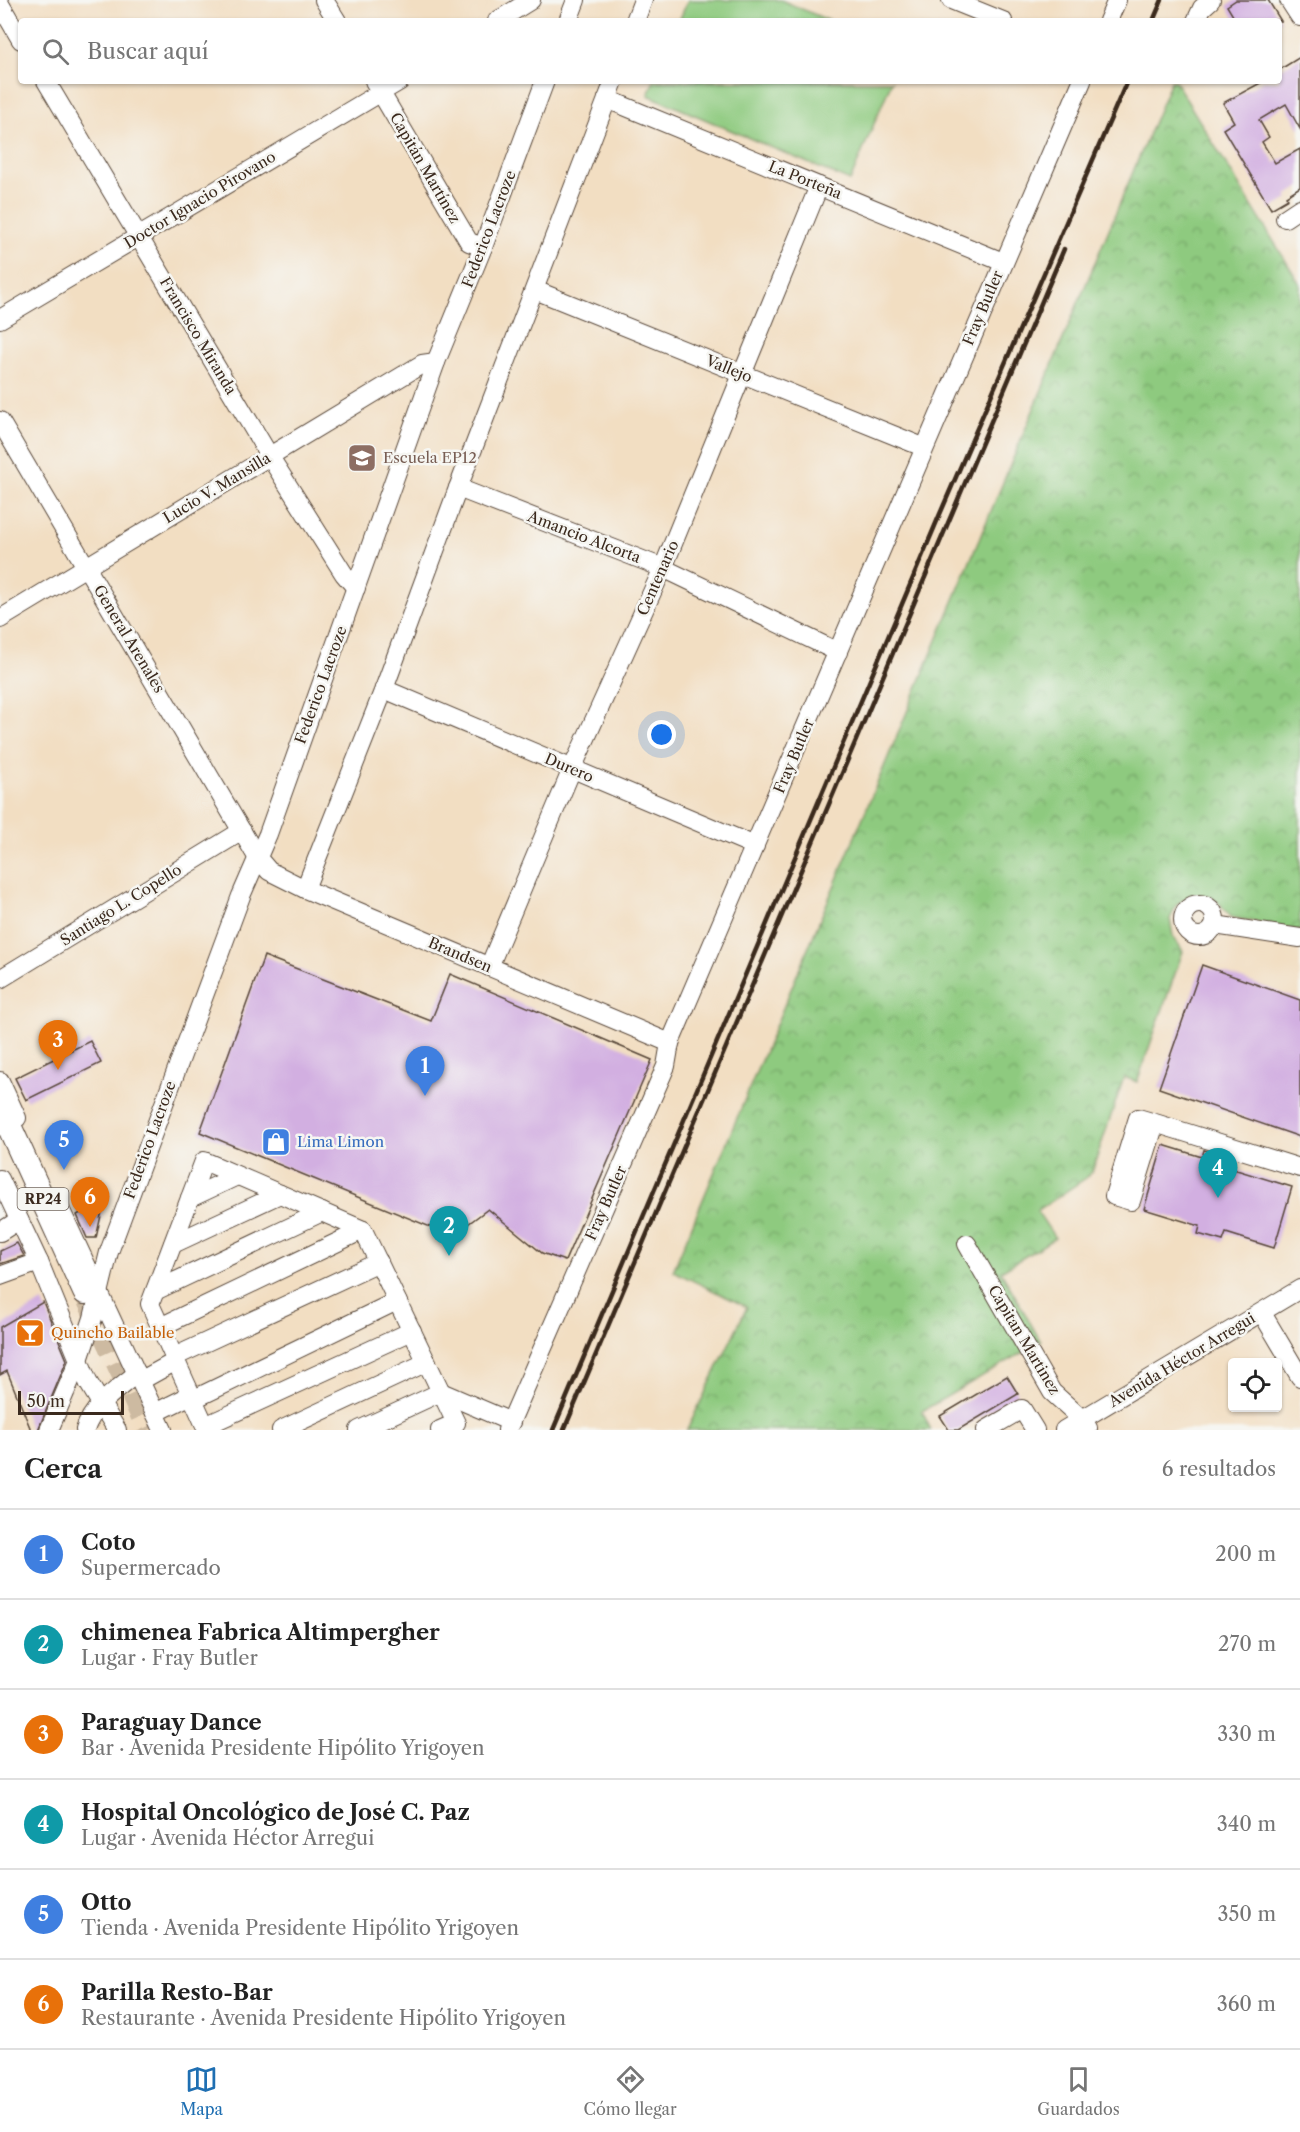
<!DOCTYPE html>
<html lang="es">
<head>
<meta charset="utf-8">
<style>
	body { margin:0; font-family:"Libre Caslon Text",serif; background:#f2f2f2; color:#222 }
	.controls { position:absolute; right:18px; bottom:18px; display:grid; overflow:hidden; border-radius:6px; box-shadow:0 2px 4px #0004 }
	.controls button { width:54px; height:54px; display:grid; place-items:center; padding:0; border:0; border-bottom:2px solid #e0e0e0; background:#fff; color:#222; font:30px sans-serif }
	.scale { position:absolute; left:18px; bottom:15px; width:106px; box-sizing:border-box; padding-left:6px; border:3px solid #3b2a1e; border-top:0; font-size:16px; line-height:21px; white-space:nowrap; color:#3b2a1e; -webkit-text-stroke:4px #f6f6f2; paint-order:stroke }
	.you { position:absolute; left:662px; top:735px; width:21px; height:21px; margin:-15px; border:4px solid #fff; border-radius:50%; background:#1a73e8; box-shadow:0 0 0 9px #1a73e833 }
	.badge { display:grid; place-items:center; width:39px; height:39px; border-radius:50%; background:#1f6fb2; color:#fff; font-size:20px; font-weight:700 }
	.pin { position:absolute; translate:-50% -50px; filter:drop-shadow(0 2px 3px #0008) }
	.pin::after { content:''; position:absolute; top:32px; width:21px; height:18px; background:inherit; clip-path:polygon(0 0,100% 0,50% 100%) }
	.list { margin:0; padding:0; list-style:none }
	h2 { display:flex; justify-content:space-between; align-items:center; height:78px; margin:0; padding:0 24px; font-size:26px }
	h2 small { font-size:20px; font-weight:400; color:#767676 }
	.list li { display:grid; grid-template-columns:39px 1fr auto; gap:18px; align-items:center; box-sizing:border-box; height:90px; padding:0 24px; border-top:2px solid #e0e0e0 }
	.list b { display:block; font-size:22px; white-space:nowrap }
	.list p { margin:0; font-size:20px; white-space:nowrap; color:#767676 }
	.list em { font-size:20px; font-style:normal; color:#767676 }
	.icon { flex:none; width:33px; height:33px; fill:none; stroke:currentColor; stroke-width:2; stroke-linecap:round; stroke-linejoin:round }
	.map { position:relative; flex:none; width:1300px; height:1430px; overflow:hidden }
	.search { position:absolute; background:#fff; box-shadow:0 2px 4px #0004; left:18px; right:18px; top:18px; height:66px; display:flex; align-items:center; gap:15px; box-sizing:border-box; padding:0 21px; border-radius:6px; color:#767676; font-size:22px }
	.sheet { height:618px; background:#fff }
	nav { display:flex; justify-content:space-around; align-items:center; box-sizing:border-box; height:84px; border-top:2px solid #e0e0e0; background:#fff; font-size:16px; color:#767676 }
	nav a { display:grid; justify-items:center; gap:3px }
	nav .on { color:#1f6fb2 }
	.map>svg:first-child { display:block }
	.park { fill:url(#park-crowns); stroke:#647a4e; stroke-width:1.5 }
	.pitch { fill:#8eca7f; stroke:#647a4e; stroke-width:1.5 }
	.building { fill:#d2afe1 }
	.lines { fill:none; stroke-linecap:round; stroke-linejoin:round }
	.major-tunnel { stroke:#cdbaa1; stroke-width:24; stroke-dasharray:24 12; stroke-linecap:butt }
	.minor-casing { stroke:#564537; stroke-width:20 }
	.major-casing { stroke:#564537; stroke-width:26 }
	.minor { stroke:#fff; stroke-width:18 }
	.major { stroke:#fff; stroke-width:24 }
	.rail { stroke:#3b2a1e; stroke-width:4.5 }
	.labels { text-anchor:middle; stroke-width:5; stroke-linejoin:round; paint-order:stroke }
	.shield { fill:#f6f6f2; stroke:#73675e; stroke-width:1.5 }
	.shield-label { font-size:14px; font-weight:bold; fill:#3b2a1e }
	.street-label { font-size:15px; fill:#3b2a1e; stroke:#f6f6f2 }
	.education-label { font-size:15px; fill:#785e54; stroke:#f6f6f2; text-anchor:start }
	.shop-label { font-size:15px; fill:#366cbe; stroke:#f6f6f2; text-anchor:start }
	.food-label { font-size:15px; fill:#c56008; stroke:#f6f6f2; text-anchor:start }
</style>
</head>
<body>
<div class="map">
<svg width="1300" height="1430" viewBox="0 0 1300 1430">
	<defs>
		<pattern id="park-crowns" width="20" height="18" patternUnits="userSpaceOnUse" patternTransform="scale(1.5)"><rect width="20" height="18" fill="#8eca7f"/><path d="M2 6a3 3 0 1 1 6 0M12 15a3 3 0 1 1 6 0" fill="none" stroke="#75a467"/></pattern>
	</defs>
	<rect width="100%" height="100%" fill="#f6f6f2"/>
	<filter id="ink" filterUnits="userSpaceOnUse"><feTurbulence type="fractalNoise" baseFrequency=".0167" numOctaves="2"/><feDisplacementMap in="SourceGraphic" scale="12" xChannelSelector="R" yChannelSelector="G"/><feConvolveMatrix kernelMatrix="1 2 1 2 8 2 1 2 1" color-interpolation-filters="sRGB"/></filter>
	<filter id="wash" filterUnits="userSpaceOnUse"><feTurbulence type="fractalNoise" baseFrequency=".008" numOctaves="4" result="noise"/><feDisplacementMap in="SourceGraphic" scale="24" xChannelSelector="R" yChannelSelector="G"/><feGaussianBlur stdDeviation="1.35" result="paint"/><feColorMatrix in="noise" values="0 0 0 0 0 0 0 0 0 0 0 0 0 0 0 0 0 1.4 0 .05"/><feComposite in="paint" operator="in"/></filter>
	<g filter="url(#wash)">
		<rect width="100%" height="100%" fill="#f2dec2"/>
		<polygon class="park" points="1171,81 1175,81 1300,284 1300,931 1231,917 1218,902 1210,897 1192,895 1177,904 1170,919 1173,936 1183,951 1137,1082 1124,1077 1092,1172 1086,1178 1037,1211 1055,1238 1001,1271 1041,1342 922,1411 931,1430 687,1430 747,1307 673,1271"/>
		<g class="pitch">
			<polygon points="688,0 781,0 830,21 679,21"/>
			<polygon points="654,81 892,81 850,181 648,95"/>
		</g>
		<g id="blocks">
			<g class="building">
				<polygon points="1236,0 1268,0 1281,21 1236,21 1227,6"/>
				<polygon points="1300,57 1300,129 1286,104 1259,120 1269,137 1262,142 1275,163 1300,149 1300,187 1286,196 1288,199 1271,209 1223,129 1234,122 1223,103 1264,81 1279,81 1279,70"/>
				<polygon points="264,956 431,1021 450,974 652,1060 565,1261 542,1253 488,1209 452,1236 200,1132"/>
				<polygon points="1202,965 1300,1000 1300,1137 1159,1088"/>
				<polygon points="90,1041 101,1063 26,1100 15,1078"/>
				<polygon points="1163,1145 1202,1157 1204,1150 1233,1159 1230,1168 1292,1187 1274,1248 1226,1233 1223,1241 1198,1234 1200,1226 1144,1209"/>
				<polygon points="89,1208 102,1211 96,1238 87,1238 77,1215"/>
				<polygon points="17,1243 24,1256 0,1264 0,1251"/>
				<polygon points="43,1302 67,1360 38,1430 31,1430 7,1371 0,1375 0,1327"/>
				<polygon points="1007,1376 1018,1394 958,1430 949,1430 940,1416"/>
			</g>
		</g>
	</g>
	<g filter="url(#ink)">
		<use href="#blocks" fill-opacity="0" stroke="#564537" stroke-width="1.5"/>
		<g class="lines">
			<polyline class="major-tunnel" points="87,1296 149,1430"/>
			<g class="minor-casing">
				<g id="minor">
					<polyline points="324,0 337,21"/>
					<polyline points="951,0 1003,21"/>
					<polyline points="1289,0 1300,17"/>
					<polyline points="0,4 21,40"/>
					<polyline points="497,21 531,0"/>
					<polyline points="568,21 576,0"/>
					<polyline points="635,21 643,0"/>
					<polyline points="1108,21 1117,0"/>
					<polyline points="1196,21 1202,8 1211,0"/>
					<polyline points="46,81 270,457 344,574 356,588"/>
					<polyline points="374,81 469,242 483,247"/>
					<polyline points="607,99 1003,262"/>
					<polyline points="1285,218 1300,208"/>
					<polyline points="535,290 923,447"/>
					<polyline points="0,319 400,81"/>
					<polyline points="0,421 257,857 269,871 305,889 670,1043"/>
					<polyline points="458,488 663,568 838,652"/>
					<polyline points="0,619 422,364 436,362"/>
					<polyline points="384,689 755,846"/>
					<polyline points="305,889 384,689 458,488 614,81"/>
					<circle cx="1199" cy="920" r="16"/>
					<polyline points="1215,925 1300,938"/>
					<polyline points="489,967 572,769 663,568 819,186"/>
					<polyline points="0,979 242,831"/>
					<polyline points="0,1081 17,1118"/>
					<polyline points="1155,1123 1131,1201 1114,1196 1138,1118 1155,1123 1300,1168"/>
					<polyline points="0,1179 39,1262 88,1382 117,1430"/>
					<polyline points="190,1198 237,1176"/>
					<polyline points="57,1202 163,1430"/>
					<polyline points="0,1232 19,1220"/>
					<polyline points="173,1244 280,1194"/>
					<polyline points="967,1244 1052,1392 1083,1420 1088,1428"/>
					<polyline points="0,1276 39,1262"/>
					<polyline points="155,1291 322,1212"/>
					<polyline points="1262,1313 1300,1377"/>
					<polyline points="160,1327 363,1230"/>
					<polyline points="174,1357 379,1262"/>
					<polyline points="140,1381 176,1361"/>
					<polyline points="192,1400 397,1301"/>
					<polyline points="155,1413 191,1395"/>
					<polyline points="205,1426 412,1331"/>
					<polyline points="49,1430 79,1360 93,1318 109,1252 241,896 268,834 436,362 483,247 545,81"/>
					<path d="M 85,1430 C 93,1405 117,1390 137,1373"/>
					<polyline points="207,1430 150,1304 204,1161 363,1230 456,1423 440,1430"/>
					<polyline points="281,1430 427,1362"/>
					<polyline points="359,1430 441,1392 511,1422"/>
					<polyline points="507,1430 666,1066 670,1043 1082,81"/>
					<polyline points="986,1430 1022,1409 1035,1430"/>
					<polyline points="1064,1430 1300,1289"/>
				</g>
			</g>
			<g class="major-casing">
				<polyline id="major" points="0,1106 85,1292"/>
			</g>
			<use href="#minor" class="minor"/>
			<use href="#major" class="major"/>
			<g class="rail">
				<polyline points="1153,21 1162,0"/>
				<polyline points="553,1430 940,514 1127,81"/>
				<polyline points="564,1430 1064,249"/>
			</g>
		</g>
	</g>
	<defs>
		<g id="school-square" transform="scale(1.5)"><rect x="-9" y="-9" width="18" height="18" rx="4" fill="#8d6e63" stroke="#f6f6f2"/><path d="M0-5L7-2L0 1L-7-2ZM-4 1L0 2.5L4 1V4Q0 6-4 4Z" fill="#fff"/></g>
		<g id="shop-square" transform="scale(1.5)"><rect x="-9" y="-9" width="18" height="18" rx="4" fill="#3f7fe0" stroke="#f6f6f2"/><path d="M-5-2.5h2.3a2.7 3.5 0 0 1 5.4 0H5L5.5 6h-11ZM-1.5-2.5h3a1.5 2.3 0 0 0-3 0Z" fill="#fff"/></g>
		<g id="bar-square" transform="scale(1.5)"><rect x="-9" y="-9" width="18" height="18" rx="4" fill="#e8710a" stroke="#f6f6f2"/><path d="M-6-5H6L.8 .8V4.5H3.5V6h-7V4.5H-.8V.8Z" fill="#fff"/></g>
	</defs>
	<g fill-rule="evenodd">
		<use href="#school-square" x="362" y="458"/>
		<use href="#shop-square" x="276" y="1142"/>
		<use href="#bar-square" x="30" y="1333"/>
	</g>
	<g class="labels">
		<rect class="shield" x="17.5" y="1188" width="51" height="22" rx="4.5"/>
		<g class="shield-label">
			<text x="43" y="1204">RP24</text>
		</g>
		<g class="street-label">
			<text transform="translate(425 168) rotate(60)" y="5">Capitán Martínez</text>
			<text transform="translate(805 180) rotate(22)" y="5">La Porteña</text>
			<text transform="translate(200 200) rotate(-31)" y="5">Doctor Ignacio Pirovano</text>
			<text transform="translate(489 229) rotate(-69)" y="5">Federico Lacroze</text>
			<text transform="translate(983 308) rotate(-67)" y="5">Fray Butler</text>
			<text transform="translate(198 336) rotate(59)" y="5">Francisco Miranda</text>
			<text transform="translate(729 369) rotate(22)" y="5">Vallejo</text>
			<text transform="translate(217 488) rotate(-31)" y="5">Lucio V. Mansilla</text>
			<text transform="translate(584 537) rotate(21)" y="5">Amancio Alcorta</text>
			<text transform="translate(658 578) rotate(-66)" y="5">Centenario</text>
			<text transform="translate(129 639) rotate(59)" y="5">General Arenales</text>
			<text transform="translate(321 685) rotate(-70)" y="5">Federico Lacroze</text>
			<text transform="translate(794 756) rotate(-67)" y="5">Fray Butler</text>
			<text transform="translate(569 768) rotate(23)" y="5">Durero</text>
			<text transform="translate(121 905) rotate(-32)" y="5">Santiago L. Copello</text>
			<text transform="translate(460 955) rotate(23)" y="5">Brandsen</text>
			<text transform="translate(150 1140) rotate(-70)" y="5">Federico Lacroze</text>
			<text transform="translate(606 1203) rotate(-66)" y="5">Fray Butler</text>
			<text transform="translate(1024 1340) rotate(59)" y="5">Capitan Martinez</text>
			<text transform="translate(1182 1360) rotate(-31)" y="5">Avenida Héctor Arregui</text>
		</g>
		<g class="education-label">
			<text x="383" y="463">Escuela EP12</text>
		</g>
		<g class="shop-label">
			<text x="297" y="1147">Lima Limon</text>
		</g>
		<g class="food-label">
			<text x="51" y="1338">Quincho Bailable</text>
		</g>
	</g>
</svg>
<div class="controls">
<button><svg class="icon" aria-label="locate" viewBox="0 0 24 24"><circle cx="12" cy="12" r="6"/><path d="M12 2v4M12 18v4M2 12h4M18 12h4"/></svg></button>
</div>
<div class="scale">50 m</div>
<div class="you"></div>
<div class="pin badge" style="left:425px;top:1096px;background:#3f7fe0">1</div>
<div class="pin badge" style="left:449px;top:1256px;background:#0f9aa8">2</div>
<div class="pin badge" style="left:58px;top:1070px;background:#e8710a">3</div>
<div class="pin badge" style="left:1218px;top:1198px;background:#0f9aa8">4</div>
<div class="pin badge" style="left:64px;top:1170px;background:#3f7fe0">5</div>
<div class="pin badge" style="left:90px;top:1227px;background:#e8710a">6</div>
<div class="search"><svg class="icon" aria-label="search" viewBox="0 0 24 24"><circle cx="10" cy="10" r="6"/><path d="M15 15l6 6"/></svg>Buscar aquí</div>
</div>
<section class="sheet">
<h2>Cerca<small>6 resultados</small></h2>
<ul class="list">
<li><span class="badge" style="background:#3f7fe0">1</span><div><b>Coto</b><p>Supermercado</p></div><em>200 m</em></li>
<li><span class="badge" style="background:#0f9aa8">2</span><div><b>chimenea Fabrica Altimpergher</b><p>Lugar · Fray Butler</p></div><em>270 m</em></li>
<li><span class="badge" style="background:#e8710a">3</span><div><b>Paraguay Dance</b><p>Bar · Avenida Presidente Hipólito Yrigoyen</p></div><em>330 m</em></li>
<li><span class="badge" style="background:#0f9aa8">4</span><div><b>Hospital Oncológico de José C. Paz</b><p>Lugar · Avenida Héctor Arregui</p></div><em>340 m</em></li>
<li><span class="badge" style="background:#3f7fe0">5</span><div><b>Otto</b><p>Tienda · Avenida Presidente Hipólito Yrigoyen</p></div><em>350 m</em></li>
<li><span class="badge" style="background:#e8710a">6</span><div><b>Parilla Resto-Bar</b><p>Restaurante · Avenida Presidente Hipólito Yrigoyen</p></div><em>360 m</em></li>
</ul>
</section>
<nav>
<a class="on"><svg class="icon" aria-label="map" viewBox="0 0 24 24"><path d="M3 6l6-2 6 2 6-2v14l-6 2-6-2-6 2zM9 4v14M15 6v14"/></svg>Mapa</a>
<a><svg class="icon" aria-label="directions" viewBox="0 0 24 24"><path d="M12 3l9 9-9 9-9-9zM9 14v-3h6M13 9l2 2-2 2"/></svg>Cómo llegar</a>
<a><svg class="icon" aria-label="saved" viewBox="0 0 24 24"><path d="M7 4h10v16l-5-4-5 4z"/></svg>Guardados</a>
</nav>
</body>
</html>
